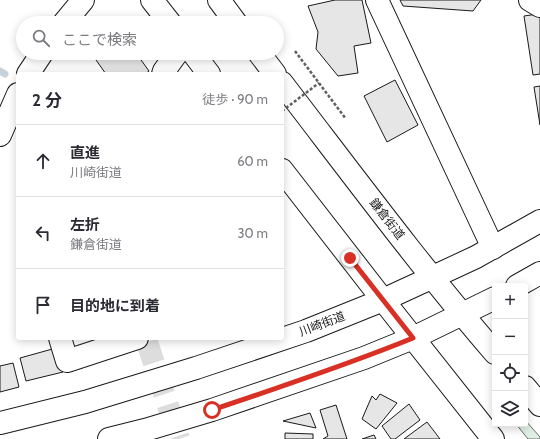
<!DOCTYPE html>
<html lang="ja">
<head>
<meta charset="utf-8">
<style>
	body { margin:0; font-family:Cabin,"Noto Sans JP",sans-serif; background:#f7f7f7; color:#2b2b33 }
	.controls { position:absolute; right:12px; bottom:12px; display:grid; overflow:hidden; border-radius:4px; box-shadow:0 2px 10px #0003 }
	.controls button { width:36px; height:36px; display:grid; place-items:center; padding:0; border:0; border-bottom:1px solid #e1e1e2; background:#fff; color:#2b2b33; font:20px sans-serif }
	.stop { position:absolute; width:12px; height:12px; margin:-9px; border:3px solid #d93025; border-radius:50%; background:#fff }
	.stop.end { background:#d93025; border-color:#fff; box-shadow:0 1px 4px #0008 }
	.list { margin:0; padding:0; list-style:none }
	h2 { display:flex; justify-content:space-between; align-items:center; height:52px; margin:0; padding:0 16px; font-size:17px }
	h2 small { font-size:13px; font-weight:400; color:#7c7c81 }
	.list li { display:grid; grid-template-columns:26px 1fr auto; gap:12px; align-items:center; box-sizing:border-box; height:72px; padding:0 16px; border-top:1px solid #e1e1e2 }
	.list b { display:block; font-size:15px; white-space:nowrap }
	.list p { margin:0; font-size:13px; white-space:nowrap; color:#7c7c81 }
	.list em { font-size:13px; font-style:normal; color:#7c7c81 }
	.icon { flex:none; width:22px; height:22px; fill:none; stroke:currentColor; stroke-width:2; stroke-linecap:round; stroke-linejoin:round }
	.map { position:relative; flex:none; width:540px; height:439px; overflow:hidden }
	.search { position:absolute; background:#fff; box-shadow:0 2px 10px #0003; left:16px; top:16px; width:268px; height:44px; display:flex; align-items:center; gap:10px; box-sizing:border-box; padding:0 14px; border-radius:22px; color:#7c7c81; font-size:15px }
	.panel { position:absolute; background:#fff; box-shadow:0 2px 10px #0003; left:16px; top:72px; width:268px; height:268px; border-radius:4px }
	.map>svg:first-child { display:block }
	.green { fill:#e0efe3; stroke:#6a6a6a }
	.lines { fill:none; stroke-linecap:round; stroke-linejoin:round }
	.stream { stroke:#c6d2dc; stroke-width:7 }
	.building { fill:#e6e6e6; stroke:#1a1a1a }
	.minor-tunnel { stroke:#ddd; stroke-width:22; stroke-dasharray:22 11; stroke-linecap:butt }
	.minor-casing { stroke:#1a1a1a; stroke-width:24 }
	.primary-casing { stroke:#1a1a1a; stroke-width:24 }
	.path { stroke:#5f5f5f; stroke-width:2.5; stroke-dasharray:3 2; stroke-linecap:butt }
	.minor { stroke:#fff; stroke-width:22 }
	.primary { stroke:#fff; stroke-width:22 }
	.path-bridge { stroke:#5f5f5f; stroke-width:2.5; stroke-dasharray:3 2; stroke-linecap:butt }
	.route { stroke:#d93025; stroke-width:5 }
	.labels { text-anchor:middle; stroke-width:3; stroke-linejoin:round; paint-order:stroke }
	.street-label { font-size:12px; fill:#1a1a1a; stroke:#fff }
</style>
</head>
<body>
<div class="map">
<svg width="540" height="439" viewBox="0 0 540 439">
	<rect width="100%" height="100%" fill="#fff"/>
	<polygon class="green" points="525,420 540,437 540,439 528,439 516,424 525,424"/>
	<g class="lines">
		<polyline class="stream" points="0,71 5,74"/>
	</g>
	<g class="building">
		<polygon points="335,0 362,0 371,43 354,46 358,73 338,76 316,49 318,32 308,6"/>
		<polygon points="400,0 481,0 473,11 403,6"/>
		<polygon points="538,14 540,15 540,74 533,75 524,16"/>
		<polygon points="91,53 136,53 149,71 145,74 106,74"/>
		<polygon points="395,80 418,125 387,142 364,96"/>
		<polygon points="540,86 540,125 534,87"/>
		<polygon points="56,348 63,372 26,381 20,358"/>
		<polygon points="13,363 19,387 0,392 0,366"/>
		<polygon points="380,394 397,403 376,429 362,419 372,396 376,400"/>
		<polygon points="409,404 420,420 395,439 391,439 382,426"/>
		<polygon points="336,405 347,439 323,439 328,436 320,410"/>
		<polygon points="310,413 316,428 283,421"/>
		<polygon points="427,422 440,439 404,439"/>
		<polygon points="285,433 313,434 313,439 285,439"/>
		<polygon points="374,435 376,439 362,439"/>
	</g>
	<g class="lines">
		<polyline class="minor-tunnel" points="147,342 179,439"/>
		<g class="minor-casing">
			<g id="minor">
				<polyline points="530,0 540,6"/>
				<polyline points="64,23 83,0"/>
				<polyline points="28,74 42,53"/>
				<polyline points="163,74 164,71 177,53"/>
				<polyline points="0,135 18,94"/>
				<polyline points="60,338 67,361 137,338"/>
			</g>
		</g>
		<g class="primary-casing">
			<g id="primary">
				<polyline points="152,0 170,23"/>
				<polyline points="219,0 236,23"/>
				<polyline points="377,0 493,248"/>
				<polyline points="193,53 209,74"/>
				<polyline points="259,53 275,74"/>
				<path d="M 282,83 C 352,174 420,266 495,353"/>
				<polyline points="282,170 383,300 493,439"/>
				<polyline points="517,286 540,273"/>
				<polyline points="525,387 540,405"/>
				<polyline points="0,423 85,402 196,368 306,331 383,300 433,277 476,257 540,221"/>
				<polyline points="109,439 145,430 212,410 364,358 413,338 495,298"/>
			</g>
		</g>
		<polyline class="path" points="295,51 346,119"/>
		<use href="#minor" class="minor"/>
		<use href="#primary" class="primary"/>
		<polyline class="path-bridge" points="282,111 319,83"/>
	</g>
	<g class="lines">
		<path class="route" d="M 212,410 C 280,387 347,365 413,338 L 350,258"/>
	</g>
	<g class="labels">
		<g class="street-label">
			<text transform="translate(387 219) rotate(52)" y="4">鎌倉街道</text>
			<text transform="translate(322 324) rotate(-21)" y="4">川崎街道</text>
		</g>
	</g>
</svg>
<div class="controls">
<button>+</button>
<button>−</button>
<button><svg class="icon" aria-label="locate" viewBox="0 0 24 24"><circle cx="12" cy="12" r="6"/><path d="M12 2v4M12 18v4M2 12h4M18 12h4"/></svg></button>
<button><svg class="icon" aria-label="layers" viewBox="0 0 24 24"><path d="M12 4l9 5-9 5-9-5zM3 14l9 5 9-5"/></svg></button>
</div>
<div class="stop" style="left:212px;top:410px"></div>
<div class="stop end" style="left:350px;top:258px"></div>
<div class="search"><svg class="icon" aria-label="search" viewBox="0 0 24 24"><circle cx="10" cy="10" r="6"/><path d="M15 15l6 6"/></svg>ここで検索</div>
<section class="panel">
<h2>2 分<small>徒歩 · 90 m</small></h2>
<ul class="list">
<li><svg class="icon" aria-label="ahead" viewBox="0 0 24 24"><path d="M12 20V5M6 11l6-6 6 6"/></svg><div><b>直進</b><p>川崎街道</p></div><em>60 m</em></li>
<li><svg class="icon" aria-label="left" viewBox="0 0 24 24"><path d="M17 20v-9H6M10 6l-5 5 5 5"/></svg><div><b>左折</b><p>鎌倉街道</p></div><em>30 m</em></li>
<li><svg class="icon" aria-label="arrive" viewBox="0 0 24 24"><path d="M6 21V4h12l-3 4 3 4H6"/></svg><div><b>目的地に到着</b></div></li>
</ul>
</section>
</div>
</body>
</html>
